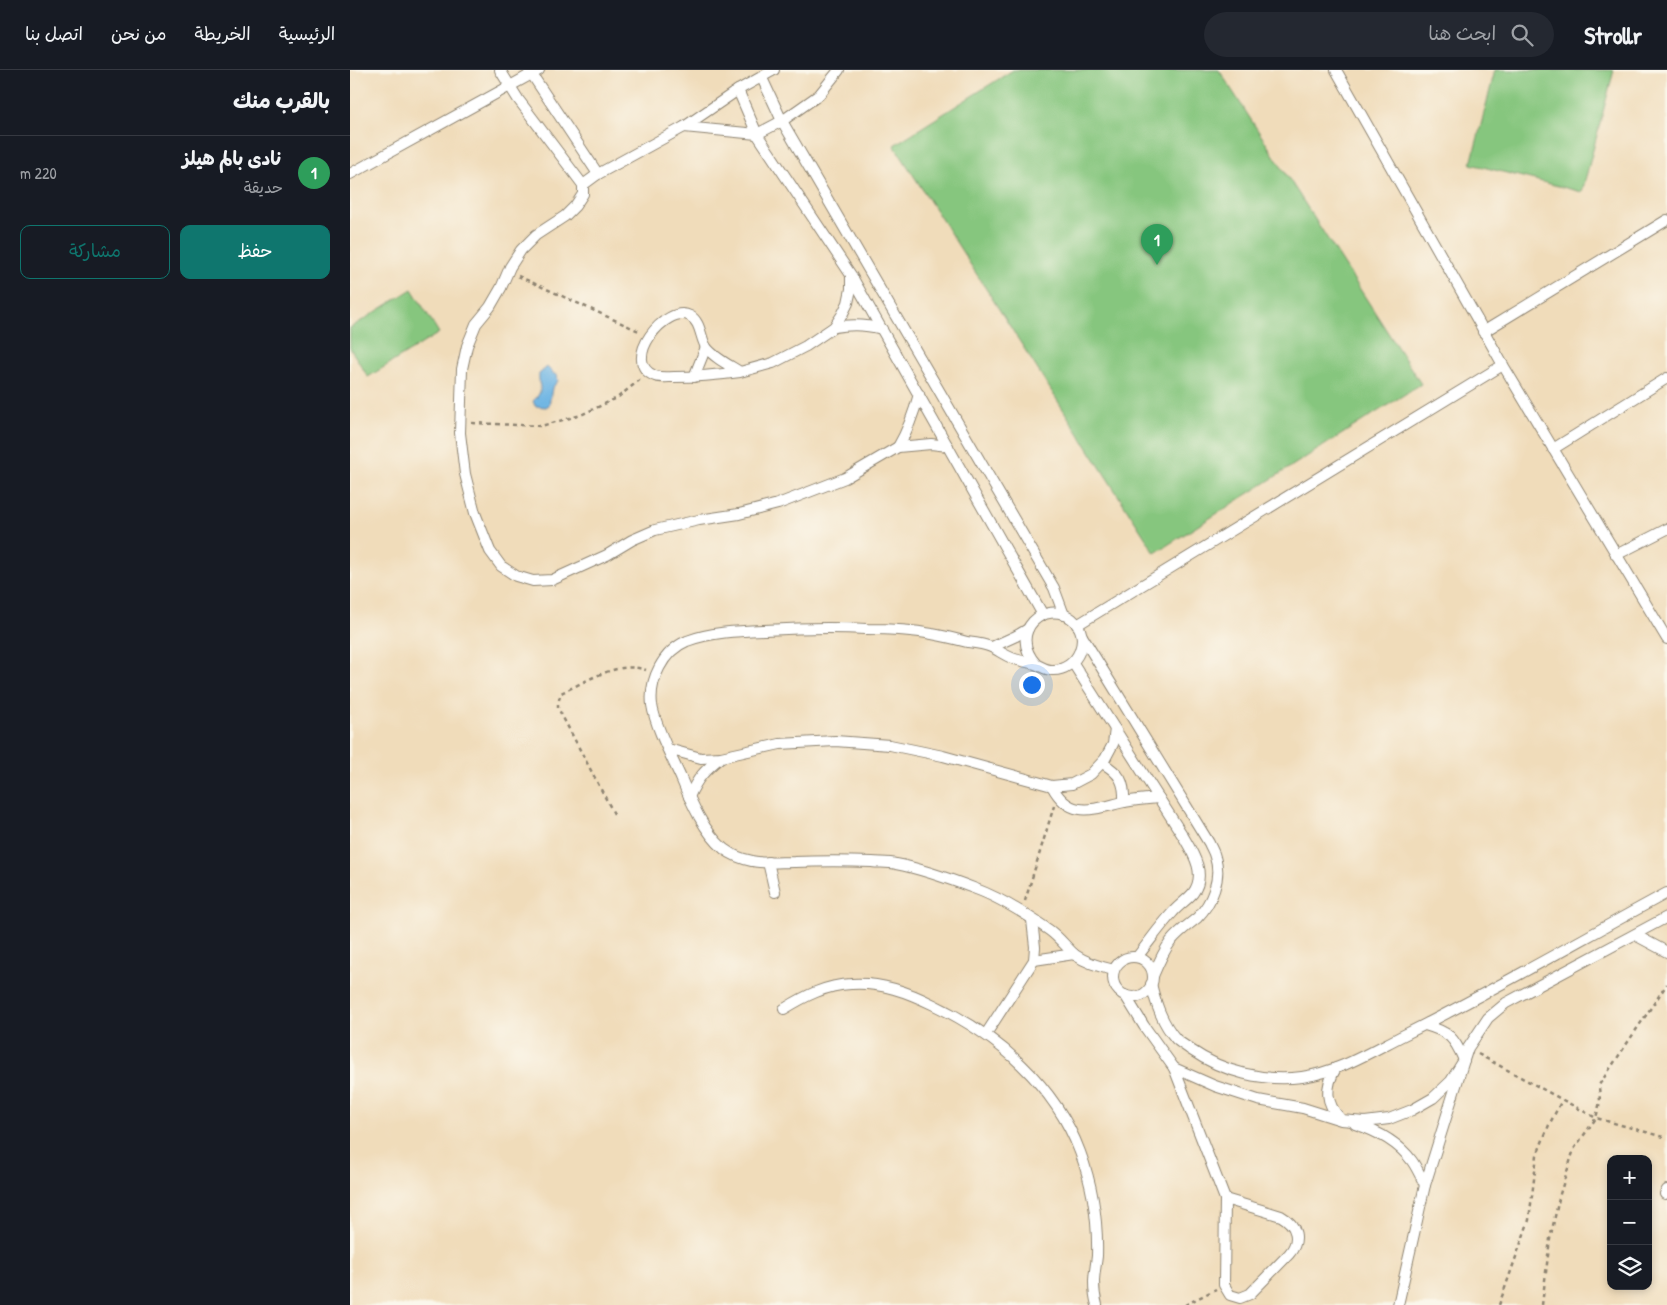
<!DOCTYPE html>
<html lang="ar">
<head>
<meta charset="utf-8">
<style>
	body { margin:0; font-family:"Patrick Hand","Playpen Sans Arabic",sans-serif; background:#242831; color:#f1f3f6; direction:rtl }
	.controls { position:absolute; right:15px; bottom:15px; display:grid; overflow:hidden; border-radius:10px; box-shadow:0 2px 8px #0003 }
	.controls button { width:45px; height:45px; display:grid; place-items:center; padding:0; border:0; border-bottom:1px solid #363941; background:#171b24; color:#f1f3f6; font:25px sans-serif }
	.you { position:absolute; left:681px; top:614px; width:18px; height:18px; margin:-12px; border:4px solid #fff; border-radius:50%; background:#1a73e8; box-shadow:0 0 0 8px #1a73e833 }
	.badge { display:grid; place-items:center; width:32px; height:32px; border-radius:50%; background:#0f766e; color:#fff; font-size:16px; font-weight:700 }
	.pin { position:absolute; translate:-50% -41px; filter:drop-shadow(0 1px 2px #0008) }
	.pin::after { content:''; position:absolute; top:26px; width:18px; height:15px; background:inherit; clip-path:polygon(0 0,100% 0,50% 100%) }
	.list { margin:0; padding:0; list-style:none }
	h2 { display:flex; justify-content:space-between; align-items:center; height:65px; margin:0; padding:0 20px; font-size:21px }
	h2 small { font-size:16px; font-weight:400; color:#9ea1a6 }
	.list li { display:grid; grid-template-columns:32px 1fr auto; gap:15px; align-items:center; box-sizing:border-box; height:75px; padding:0 20px; border-top:1px solid #363941 }
	.list b { display:block; font-size:19px; white-space:nowrap }
	.list p { margin:0; font-size:16px; white-space:nowrap; color:#9ea1a6 }
	.list em { font-size:16px; font-style:normal; color:#9ea1a6 }
	.actions { display:flex; gap:10px; padding:15px 20px }
	.actions a { flex:1; padding:11px 0; border:1px solid #0f766e; border-radius:10px; text-align:center; font-size:18px; color:#0f766e }
	.actions .main { background:#0f766e; color:#fff }
	.icon { flex:none; width:28px; height:28px; fill:none; stroke:currentColor; stroke-width:2; stroke-linecap:round; stroke-linejoin:round }
	.map { position:relative; flex:none; width:1317px; height:1235px; overflow:hidden; direction:ltr }
	header { display:flex; align-items:center; gap:30px; box-sizing:border-box; height:70px; padding:0 25px; background:#171b24; border-bottom:1px solid #363941 }
	header strong { font-size:24px }
	nav { display:flex; gap:28px; margin-inline-start:auto; font-size:18px }
	.search { width:350px; height:45px; background:#242831; display:flex; align-items:center; gap:12px; box-sizing:border-box; padding:0 18px; border-radius:28px; color:#9ea1a6; font-size:19px }
	main { display:flex }
	aside { flex:1; background:#171b24 }
	.map>svg:first-child { display:block }
	.green { fill:#86c67e; stroke:#587854 }
	.water { fill:#6cb4e3; stroke:#4c7087 }
	.lines { fill:none; stroke-linecap:round; stroke-linejoin:round }
	.street-casing { stroke:#8e8472; stroke-width:12 }
	.path { stroke:#8e8472; stroke-width:2.5; stroke-dasharray:4 4; stroke-linecap:butt }
	.street { stroke:#fff; stroke-width:10 }
</style>
</head>
<body>
<header>
<strong>Strollr</strong>
<div class="search"><svg class="icon" aria-label="search" viewBox="0 0 24 24"><circle cx="10" cy="10" r="6"/><path d="M15 15l6 6"/></svg>ابحث هنا</div>
<nav><a>الرئيسية</a><a>الخريطة</a><a>من نحن</a><a>اتصل بنا</a></nav>
</header>
<main>
<div class="map">
<svg width="1317" height="1235" viewBox="0 0 1317 1235">
	<rect width="100%" height="100%" fill="#fbf7ec"/>
	<filter id="ink" filterUnits="userSpaceOnUse"><feTurbulence type="fractalNoise" baseFrequency=".02" numOctaves="2"/><feDisplacementMap in="SourceGraphic" scale="10" xChannelSelector="R" yChannelSelector="G"/><feConvolveMatrix kernelMatrix="1 2 1 2 8 2 1 2 1" color-interpolation-filters="sRGB"/></filter>
	<filter id="wash" filterUnits="userSpaceOnUse"><feTurbulence type="fractalNoise" baseFrequency=".0096" numOctaves="4" result="noise"/><feDisplacementMap in="SourceGraphic" scale="20" xChannelSelector="R" yChannelSelector="G"/><feGaussianBlur stdDeviation="1.12" result="paint"/><feColorMatrix in="noise" values="0 0 0 0 0 0 0 0 0 0 0 0 0 0 0 0 0 1.4 0 .05"/><feComposite in="paint" operator="in"/></filter>
	<g filter="url(#wash)">
		<rect width="100%" height="100%" fill="#f0dcba"/>
		<g class="green">
			<polygon points="663,0 869,0 1071,314 805,483 544,75"/>
			<polygon points="1145,0 1264,0 1232,122 1121,94"/>
			<polygon points="62,219 89,263 18,307 0,278 0,258"/>
		</g>
		<path class="water" d="M 197,297 L 204,304 L 207,305 L 208,311 L 202,318 L 199,335 L 196,337 L 185,336 L 183,331 C 195,320 188,317 189,304 Z"/>
	</g>
	<g filter="url(#ink)">
		<g class="lines">
			<g class="street-casing">
				<g id="street">
					<polyline points="150,0 168,29 233,115"/>
					<polyline points="179,0 248,104"/>
					<polyline points="424,0 388,20 334,57 248,104 233,115 233,124 225,136 215,146 186,165 171,180 160,197 151,218 140,237 126,254 117,276 112,299 110,363 115,404 125,443 140,481 151,496 166,506 183,511 202,510 257,485 282,470 305,460 349,450 389,444 428,434 495,408 548,377 581,374 598,376"/>
					<polyline points="986,0 1153,295 1317,569"/>
					<polyline points="412,8 432,51 704,518 714,545"/>
					<polyline points="388,20 407,64 501,205 693,545"/>
					<polyline points="334,57 407,64 432,51 469,25 489,0"/>
					<polyline points="0,104 189,0"/>
					<path d="M 484,257 C 501,254 515,254 532,259"/>
					<polyline points="1133,262 1317,150"/>
					<path d="M 390,302 C 368,305 347,307 324,307 C 318,307 311,308 305,306 C 269,292 316,233 340,246 C 351,252 350,267 356,277 C 363,287 379,295 390,302 L 423,293 L 456,276 L 484,257 L 492,245 L 498,233 L 501,219 L 501,206"/>
					<polyline points="344,307 356,277"/>
					<path d="M 548,377 C 558,360 564,343 569,324"/>
					<polyline points="1203,379 1317,308"/>
					<polyline points="1266,485 1317,459"/>
					<polyline points="727,555 1153,295"/>
					<path d="M 732,566 L 859,773 C 861,778 864,782 865,787 C 872,808 862,833 847,848 C 838,855 828,862 821,871 C 813,882 808,894 803,906"/>
					<polyline points="642,577 666,566 678,559"/>
					<path d="M 723,593 L 833,766 C 843,783 857,804 843,823 C 837,830 829,835 823,842 C 810,856 799,872 787,887"/>
					<path d="M 686,594 C 657,562 695,528 722,549 C 743,566 728,601 702,600 C 695,600 691,596 685,594 C 678,592 670,591 662,588 C 654,585 648,580 641,577 C 634,574 625,573 617,572 C 606,569 594,566 582,564 C 561,560 538,559 516,559 C 482,557 449,558 414,560 C 389,561 361,562 337,571 C 313,581 299,610 302,635 C 305,656 322,688 331,708 C 341,732 354,762 374,779 C 382,785 392,789 402,791 C 415,794 430,792 444,792 C 470,791 496,791 522,792 C 529,793 538,792 546,794 C 573,799 600,809 626,819 C 651,828 677,845 699,860 C 709,867 716,877 725,885 C 737,893 750,897 764,900"/>
					<polyline points="318,679 351,688 371,687 430,674 485,671 540,675 593,686 702,716 722,714 741,704 755,689 763,674 765,659"/>
					<path d="M 752,693 C 770,703 775,712 774,732"/>
					<path d="M 702,716 C 720,750 743,739 774,732 C 785,730 797,729 809,728"/>
					<path d="M 339,727 C 348,707 354,701 371,687"/>
					<polyline points="418,792 425,822"/>
					<polyline points="1285,865 1317,882"/>
					<circle cx="783" cy="907" r="20"/>
					<polyline points="684,890 724,884"/>
					<path d="M 801,914 C 806,934 812,953 826,969 C 830,973 836,976 841,980 C 873,1002 914,1012 952,1007 C 989,1002 1022,981 1054,965 C 1143,921 1230,870 1317,823"/>
					<polyline points="775,925 794,956 824,998 865,1016 908,1030 953,1038 991,1050 1015,1052 1039,1049 1062,1040 1083,1028 1101,1011 1114,990 1118,978 1138,948 1156,933 1317,847"/>
					<path d="M 434,939 C 455,926 476,915 501,914 C 531,912 558,922 584,935 C 647,965 705,1015 730,1082 C 742,1114 748,1151 747,1186 C 746,1195 744,1204 744,1212 C 744,1220 745,1228 747,1235"/>
					<polyline points="636,964 684,890 685,877 682,850"/>
					<polyline points="824,998 875,1129"/>
					<path d="M 986,998 C 975,1016 975,1033 990,1048"/>
					<path d="M 1005,1054 C 1027,1061 1048,1072 1062,1091 C 1067,1098 1071,1107 1075,1115"/>
					<polyline points="1315,1124 1317,1120"/>
					<path d="M 875,1129 L 931,1146 C 947,1155 951,1170 939,1184 L 900,1224 L 890,1228 L 880,1225 L 874,1215 Z"/>
					<path d="M 1048,1235 L 1075,1115 L 1114,990 C 1104,967 1099,962 1075,955"/>
				</g>
			</g>
			<g class="path">
				<polyline points="168,206 291,262"/>
				<polyline points="122,353 191,356 231,345 267,328 292,308"/>
				<path d="M 264,744 L 208,638 L 208,633 L 211,623 C 236,612 267,590 296,600"/>
				<polyline points="675,831 704,736"/>
				<polyline points="1128,984 1246,1048 1317,1068"/>
				<polyline points="835,1235 866,1219"/>
				<polyline points="1149,1235 1179,1150 1187,1085 1199,1055 1212,1030"/>
				<polyline points="1192,1235 1200,1169 1210,1124 1224,1079 1246,1048 1250,1032 1249,1015 1317,914"/>
			</g>
			<use href="#street" class="street"/>
		</g>
	</g>
</svg>
<div class="controls">
<button>+</button>
<button>−</button>
<button><svg class="icon" aria-label="layers" viewBox="0 0 24 24"><path d="M12 4l9 5-9 5-9-5zM3 14l9 5 9-5"/></svg></button>
</div>
<div class="you"></div>
<div class="pin badge" style="left:807px;top:195px;background:#2e9e5b">1</div>
</div>
<aside>
<h2>بالقرب منك<small></small></h2>
<ul class="list">
<li><span class="badge" style="background:#2e9e5b">1</span><div><b>نادى بالم هيلز</b><p>حديقة</p></div><em>220 m</em></li>
</ul>
<div class="actions"><a class="main">حفظ</a><a>مشاركة</a></div>
</aside>
</main>
</body>
</html>
